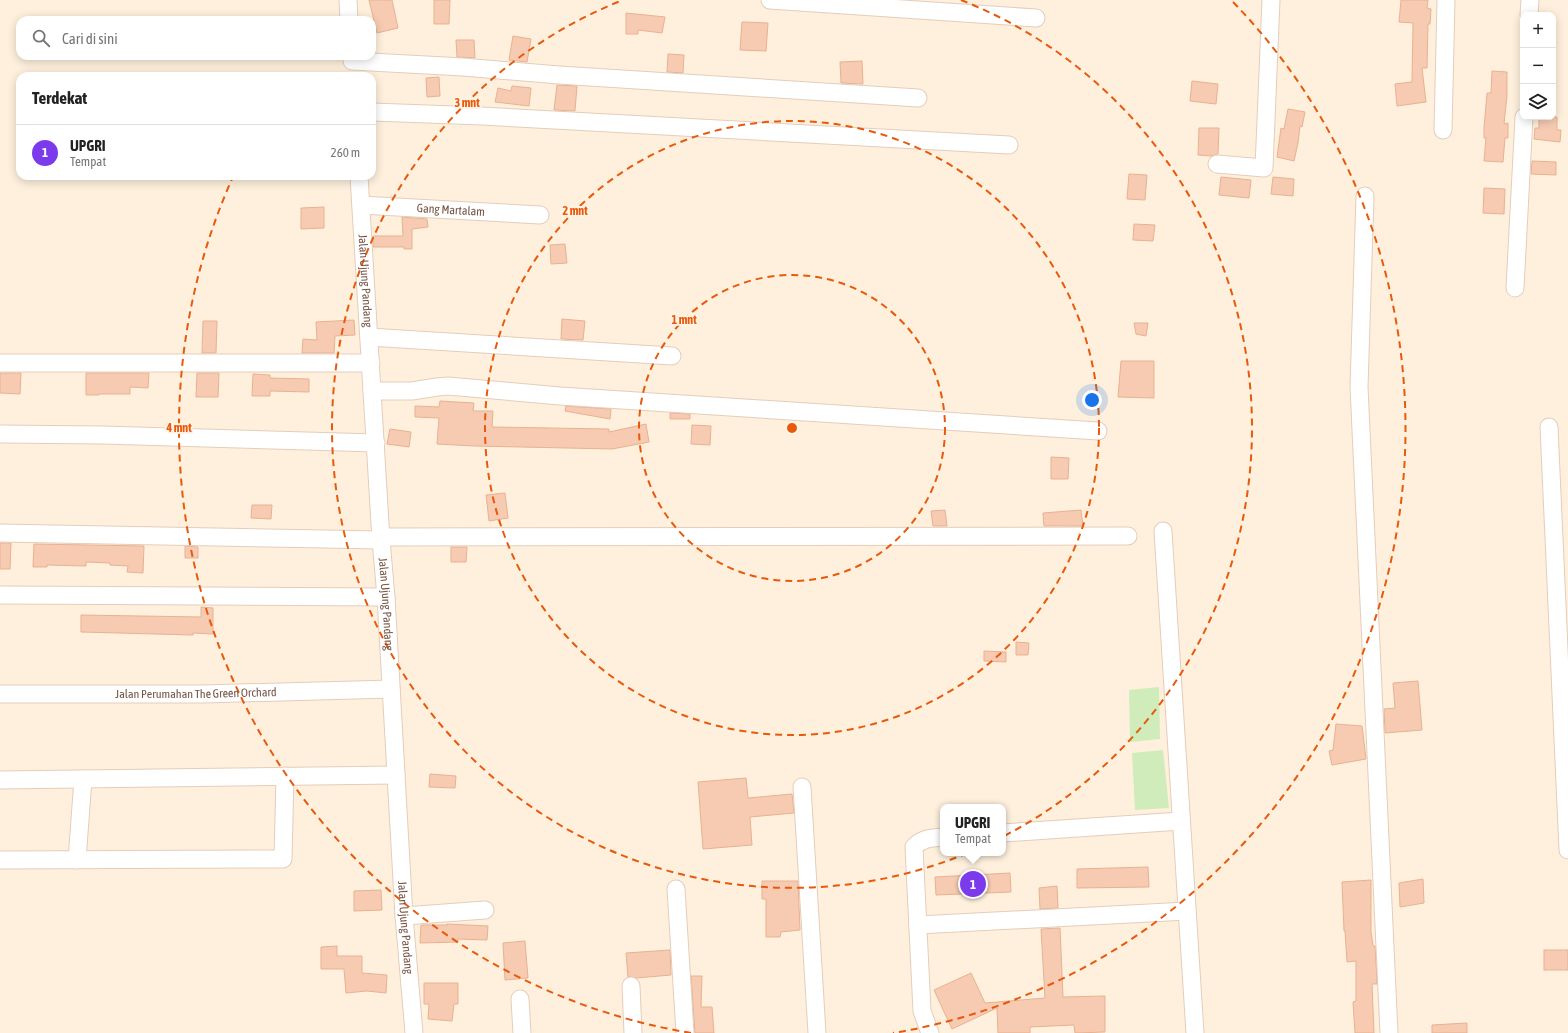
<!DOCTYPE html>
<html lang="id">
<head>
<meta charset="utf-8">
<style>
	body { margin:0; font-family:"Asap Condensed",sans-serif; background:#f6f6f6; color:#222 }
	.controls { position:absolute; right:12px; top:12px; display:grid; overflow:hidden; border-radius:8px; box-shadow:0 2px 10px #0003 }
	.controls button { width:36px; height:36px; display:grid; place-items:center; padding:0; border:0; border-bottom:1px solid #e0e0e0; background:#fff; color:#222; font:20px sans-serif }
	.you { position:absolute; left:1092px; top:400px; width:14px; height:14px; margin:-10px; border:3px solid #fff; border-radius:50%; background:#1a73e8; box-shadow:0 0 0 6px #1a73e833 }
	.badge { display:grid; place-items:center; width:26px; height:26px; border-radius:50%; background:#7c3aed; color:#fff; font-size:13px; font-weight:700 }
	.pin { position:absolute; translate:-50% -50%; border:2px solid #fff; box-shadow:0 1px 4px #0006 }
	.popup { position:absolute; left:940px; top:804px; width:66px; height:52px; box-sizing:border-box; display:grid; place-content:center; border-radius:8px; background:#fff; filter:drop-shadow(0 1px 3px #0005); font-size:13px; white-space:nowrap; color:#767676 }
	.popup b { font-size:15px; color:#222 }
	.popup::after { content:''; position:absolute; left:50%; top:100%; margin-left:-8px; border:8px solid transparent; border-top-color:#fff }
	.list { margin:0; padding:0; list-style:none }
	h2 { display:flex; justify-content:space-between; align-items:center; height:52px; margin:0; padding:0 16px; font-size:17px }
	h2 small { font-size:13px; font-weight:400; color:#767676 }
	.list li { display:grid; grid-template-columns:26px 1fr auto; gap:12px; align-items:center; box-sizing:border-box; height:56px; padding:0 16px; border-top:1px solid #e0e0e0 }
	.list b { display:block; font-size:15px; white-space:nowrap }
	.list p { margin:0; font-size:13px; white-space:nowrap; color:#767676 }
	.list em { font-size:13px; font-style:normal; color:#767676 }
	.icon { flex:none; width:22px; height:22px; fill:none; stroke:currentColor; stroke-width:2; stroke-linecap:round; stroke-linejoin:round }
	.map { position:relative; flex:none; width:1568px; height:1033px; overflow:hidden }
	.search { position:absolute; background:#fff; box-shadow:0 2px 10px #0003; left:16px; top:16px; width:360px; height:44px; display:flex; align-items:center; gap:10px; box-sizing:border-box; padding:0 14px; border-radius:12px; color:#767676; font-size:15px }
	.panel { position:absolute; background:#fff; box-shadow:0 2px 10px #0003; left:16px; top:72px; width:360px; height:108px; border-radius:12px }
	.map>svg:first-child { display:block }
	.green { fill:#cfecba }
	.building { fill:#f6cbb2; stroke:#e9b191 }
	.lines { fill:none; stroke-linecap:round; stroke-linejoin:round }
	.minor-casing { stroke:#e4cdbb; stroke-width:19 }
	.minor { stroke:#fff; stroke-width:17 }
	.ring { fill:none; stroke:#e8590c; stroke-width:2; stroke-dasharray:7 5 }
	.labels { text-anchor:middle; stroke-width:4; stroke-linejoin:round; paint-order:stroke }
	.street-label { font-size:12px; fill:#755444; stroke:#fff4e4 }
	.centre { fill:#e8590c; stroke:#fff4e4; stroke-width:2 }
	.ring-label { font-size:12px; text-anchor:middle; font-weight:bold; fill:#e8590c; stroke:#fff4e4; stroke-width:4; stroke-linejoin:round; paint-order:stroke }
</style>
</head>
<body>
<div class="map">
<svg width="1568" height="1033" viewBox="0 0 1568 1033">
	<rect width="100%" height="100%" fill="#fef0dc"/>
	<g class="green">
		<polygon points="1159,687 1160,739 1130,742 1129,690"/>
		<polygon points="1163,750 1169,808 1135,810 1132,753"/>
	</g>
	<g class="building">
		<polygon points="369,0 392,0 398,28 377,33"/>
		<polygon points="434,0 450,0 449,24 434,24"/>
		<polygon points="1401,0 1428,0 1427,8 1431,9 1430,24 1428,24 1427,68 1422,68 1426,102 1397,106 1395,84 1412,82 1413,23 1399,22"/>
		<polygon points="626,13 665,17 662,33 638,30 638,34 626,34"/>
		<polygon points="742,22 768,23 766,51 740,50"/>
		<polygon points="513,36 531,39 527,62 509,60"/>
		<polygon points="456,40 474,40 475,58 457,57"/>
		<polygon points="668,54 684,55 683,73 667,72"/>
		<polygon points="862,61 863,84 841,83 840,62"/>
		<polygon points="1492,71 1507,72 1507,95 1504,124 1508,123 1508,138 1505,138 1503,162 1484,161 1486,138 1484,138 1484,128 1487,93 1491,93"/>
		<polygon points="439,77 440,96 427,97 426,78"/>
		<polygon points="1192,81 1218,84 1216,104 1190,101"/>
		<polygon points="557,85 577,86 575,111 554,110"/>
		<polygon points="512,86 531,88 529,106 495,102 498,88 511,91"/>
		<polygon points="1288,109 1305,112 1302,127 1300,126 1298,143 1294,161 1277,157 1281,128 1284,129"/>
		<polygon points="1539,117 1557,117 1557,130 1561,130 1560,142 1534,139 1535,128 1539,128"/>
		<polygon points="1199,128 1219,128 1218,154 1212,156 1198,155"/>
		<polygon points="1532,161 1556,162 1556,175 1531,174"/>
		<polygon points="1129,174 1147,175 1145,200 1127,199"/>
		<polygon points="1221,177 1251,180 1249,198 1219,195"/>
		<polygon points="1273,177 1294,179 1293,196 1271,194"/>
		<polygon points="1484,188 1505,189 1504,214 1483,213"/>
		<polygon points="324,207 324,228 301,229 301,208"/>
		<polygon points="402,217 427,219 428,227 412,229 412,249 404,249 404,247 373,247 373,236 403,236"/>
		<polygon points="1134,224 1155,225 1153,241 1133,240"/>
		<polygon points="565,244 567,263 551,264 550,245"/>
		<polygon points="562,319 585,321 583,340 561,339"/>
		<polygon points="354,320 355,335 335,336 334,353 302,353 303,339 317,340 316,322"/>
		<polygon points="203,321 217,321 216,353 202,353"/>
		<polygon points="1134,323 1148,323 1146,336 1136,334"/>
		<polygon points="1121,361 1154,361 1154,398 1118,397"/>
		<polygon points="0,373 21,373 20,394 0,393"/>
		<polygon points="86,373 149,373 148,388 130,387 130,394 99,394 99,395 86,395"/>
		<polygon points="197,373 219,373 218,397 196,397"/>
		<polygon points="253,374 270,375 270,378 309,379 309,392 270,391 270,396 252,396"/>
		<polygon points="440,401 474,403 473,411 493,411 492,427 609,429 609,432 646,424 649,442 612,449 475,446 437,444 439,418 415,417 415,406 439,407"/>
		<polygon points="566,406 611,409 610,419 565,411"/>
		<polygon points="670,413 690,414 690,419 670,419"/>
		<polygon points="692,425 711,426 710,445 691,444"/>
		<polygon points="390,429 411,432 409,447 387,444"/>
		<polygon points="1051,457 1069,458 1068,479 1051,479"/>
		<polygon points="505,493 508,518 489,521 486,495"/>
		<polygon points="252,505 272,505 271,519 251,518"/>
		<polygon points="945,510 947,526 933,526 931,511"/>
		<polygon points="1081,510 1083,526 1044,526 1043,513"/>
		<polygon points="0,543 11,543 10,569 0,569"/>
		<polygon points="34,544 144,546 143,573 127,572 128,566 110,565 110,563 86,562 86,566 47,565 47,567 33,567"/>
		<polygon points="185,546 198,547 198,558 185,558"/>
		<polygon points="451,547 467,547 466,562 451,562"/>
		<polygon points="201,607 213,608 213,634 193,633 193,635 81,632 81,615 201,617"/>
		<polygon points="1016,642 1029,643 1028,655 1016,655"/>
		<polygon points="984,651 1006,652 1006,662 984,661"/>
		<polygon points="1418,681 1422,730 1385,733 1384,709 1395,708 1393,683"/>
		<polygon points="1336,724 1362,726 1366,759 1332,765 1329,751 1333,750"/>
		<polygon points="430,774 456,776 455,788 429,787"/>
		<polygon points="746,778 748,798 792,794 794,813 750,817 752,845 703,849 698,782"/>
		<polygon points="1148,867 1149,887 1077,888 1077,869"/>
		<polygon points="1010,873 1011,892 936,895 935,877"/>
		<polygon points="1423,879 1424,903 1400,907 1399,883"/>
		<polygon points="1371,880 1371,932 1373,946 1375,946 1377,980 1377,984 1372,984 1374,1033 1355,1033 1353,1002 1356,1001 1356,961 1347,962 1345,931 1344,931 1342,882"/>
		<polygon points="762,881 798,881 800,930 781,932 780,937 766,937 766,899 762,899"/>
		<polygon points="1057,886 1058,908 1040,909 1039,888"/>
		<polygon points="381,890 382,910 354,911 354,891"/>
		<polygon points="447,924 488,926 487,940 458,939 458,942 420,943 421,925 447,925"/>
		<polygon points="1060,928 1063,997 1105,996 1105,1032 1075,1033 1074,1025 1030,1027 1030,1033 998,1033 997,1008 952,1029 934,990 971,973 985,1003 1045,998 1041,929"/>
		<polygon points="525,941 528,978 505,980 503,943"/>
		<polygon points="337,946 337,956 362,956 362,973 387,975 386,993 367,991 346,993 344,969 321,969 321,947"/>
		<polygon points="670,950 671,975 636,978 628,977 626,953"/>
		<rect x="1544" y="950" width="24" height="20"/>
		<polygon points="691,976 702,976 701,1007 712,1007 714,1033 695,1033"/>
		<polygon points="424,983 458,983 458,1004 454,1004 452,1021 428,1019 429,1004 424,1004"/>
		<polygon points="1467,1023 1467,1033 1432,1033 1432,1025"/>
	</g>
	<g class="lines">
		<g class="minor-casing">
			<g id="minor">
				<polyline points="348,0 349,20"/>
				<polyline points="770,0 1036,18"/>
				<polyline points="1529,15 1530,0"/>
				<polyline points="352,61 463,67 559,75 918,98"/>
				<polyline points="372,112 482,116 1009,145"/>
				<polyline points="1443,130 1446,0"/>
				<polyline points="1217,164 1264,168 1271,0"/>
				<path id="s1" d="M 359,176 L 381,540 L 386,597 L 404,916 L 414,1033"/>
				<polyline points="1365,196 1359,387 1389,1033"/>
				<path id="s2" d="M 361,205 L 540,215"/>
				<polyline points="1515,288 1524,117"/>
				<polyline points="369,337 672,356"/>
				<polyline points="0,363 371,363"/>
				<polyline points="372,391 412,391 437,387 448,386 560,396 1098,431"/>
				<polyline points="1549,427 1568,850"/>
				<polyline points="0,434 103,435 376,443"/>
				<polyline points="1163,531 1195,1033"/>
				<polyline points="0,533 381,540"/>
				<polyline points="381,537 1128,536"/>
				<polyline points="0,595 386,597"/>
				<path id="s3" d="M 0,694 L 203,694 L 391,689"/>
				<polyline points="0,780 396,775"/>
				<polyline points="802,787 817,1033"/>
				<polyline points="1003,833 1181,821"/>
				<polyline points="0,860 283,859 285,776"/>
				<polyline points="77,860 83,779"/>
				<polyline points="676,889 685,1033"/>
				<polyline points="404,916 485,910"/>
				<polyline points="918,925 1187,911"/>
				<polyline points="631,986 633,1033"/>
				<polyline points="520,999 522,1033"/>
				<path d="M 930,1033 L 922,1011 L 914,847 C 922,838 932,838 943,837"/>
			</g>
		</g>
		<use href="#minor" class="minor"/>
	</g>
	<g class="ring">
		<circle cx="792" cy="428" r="153"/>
		<circle cx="792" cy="428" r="307"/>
		<path d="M961 0A460 460 0 1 1 623 0"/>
		<path d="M691 1033A613 613 0 0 1 232 179M1233 2A613 613 0 0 1 893 1033"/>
	</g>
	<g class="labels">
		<g class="street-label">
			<text dy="4" stroke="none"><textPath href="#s2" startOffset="90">Gang Martalam</textPath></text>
			<text dy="4" stroke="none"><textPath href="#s1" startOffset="105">Jalan Ujung Pandang</textPath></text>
			<text dy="4" stroke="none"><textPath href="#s1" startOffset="429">Jalan Ujung Pandang</textPath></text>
			<text dy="4" stroke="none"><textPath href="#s3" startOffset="196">Jalan Perumahan The Green Orchard</textPath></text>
			<text dy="4" stroke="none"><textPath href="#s1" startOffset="753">Jalan Ujung Pandang</textPath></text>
		</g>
	</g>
	<circle cx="792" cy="428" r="6" class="centre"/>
	<g class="ring-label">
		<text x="467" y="107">3 mnt</text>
		<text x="575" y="215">2 mnt</text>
		<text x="684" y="324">1 mnt</text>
		<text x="179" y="432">4 mnt</text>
	</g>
</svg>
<div class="controls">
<button>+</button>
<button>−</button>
<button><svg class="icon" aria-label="layers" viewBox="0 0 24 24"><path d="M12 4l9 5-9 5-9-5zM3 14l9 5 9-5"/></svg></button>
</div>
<div class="you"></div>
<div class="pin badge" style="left:973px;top:884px">1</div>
<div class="popup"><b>UPGRI</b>Tempat</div>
<div class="search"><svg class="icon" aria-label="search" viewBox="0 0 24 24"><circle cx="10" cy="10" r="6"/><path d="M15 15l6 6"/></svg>Cari di sini</div>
<section class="panel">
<h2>Terdekat<small></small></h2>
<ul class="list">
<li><span class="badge">1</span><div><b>UPGRI</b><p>Tempat</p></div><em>260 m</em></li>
</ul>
</section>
</div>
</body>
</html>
